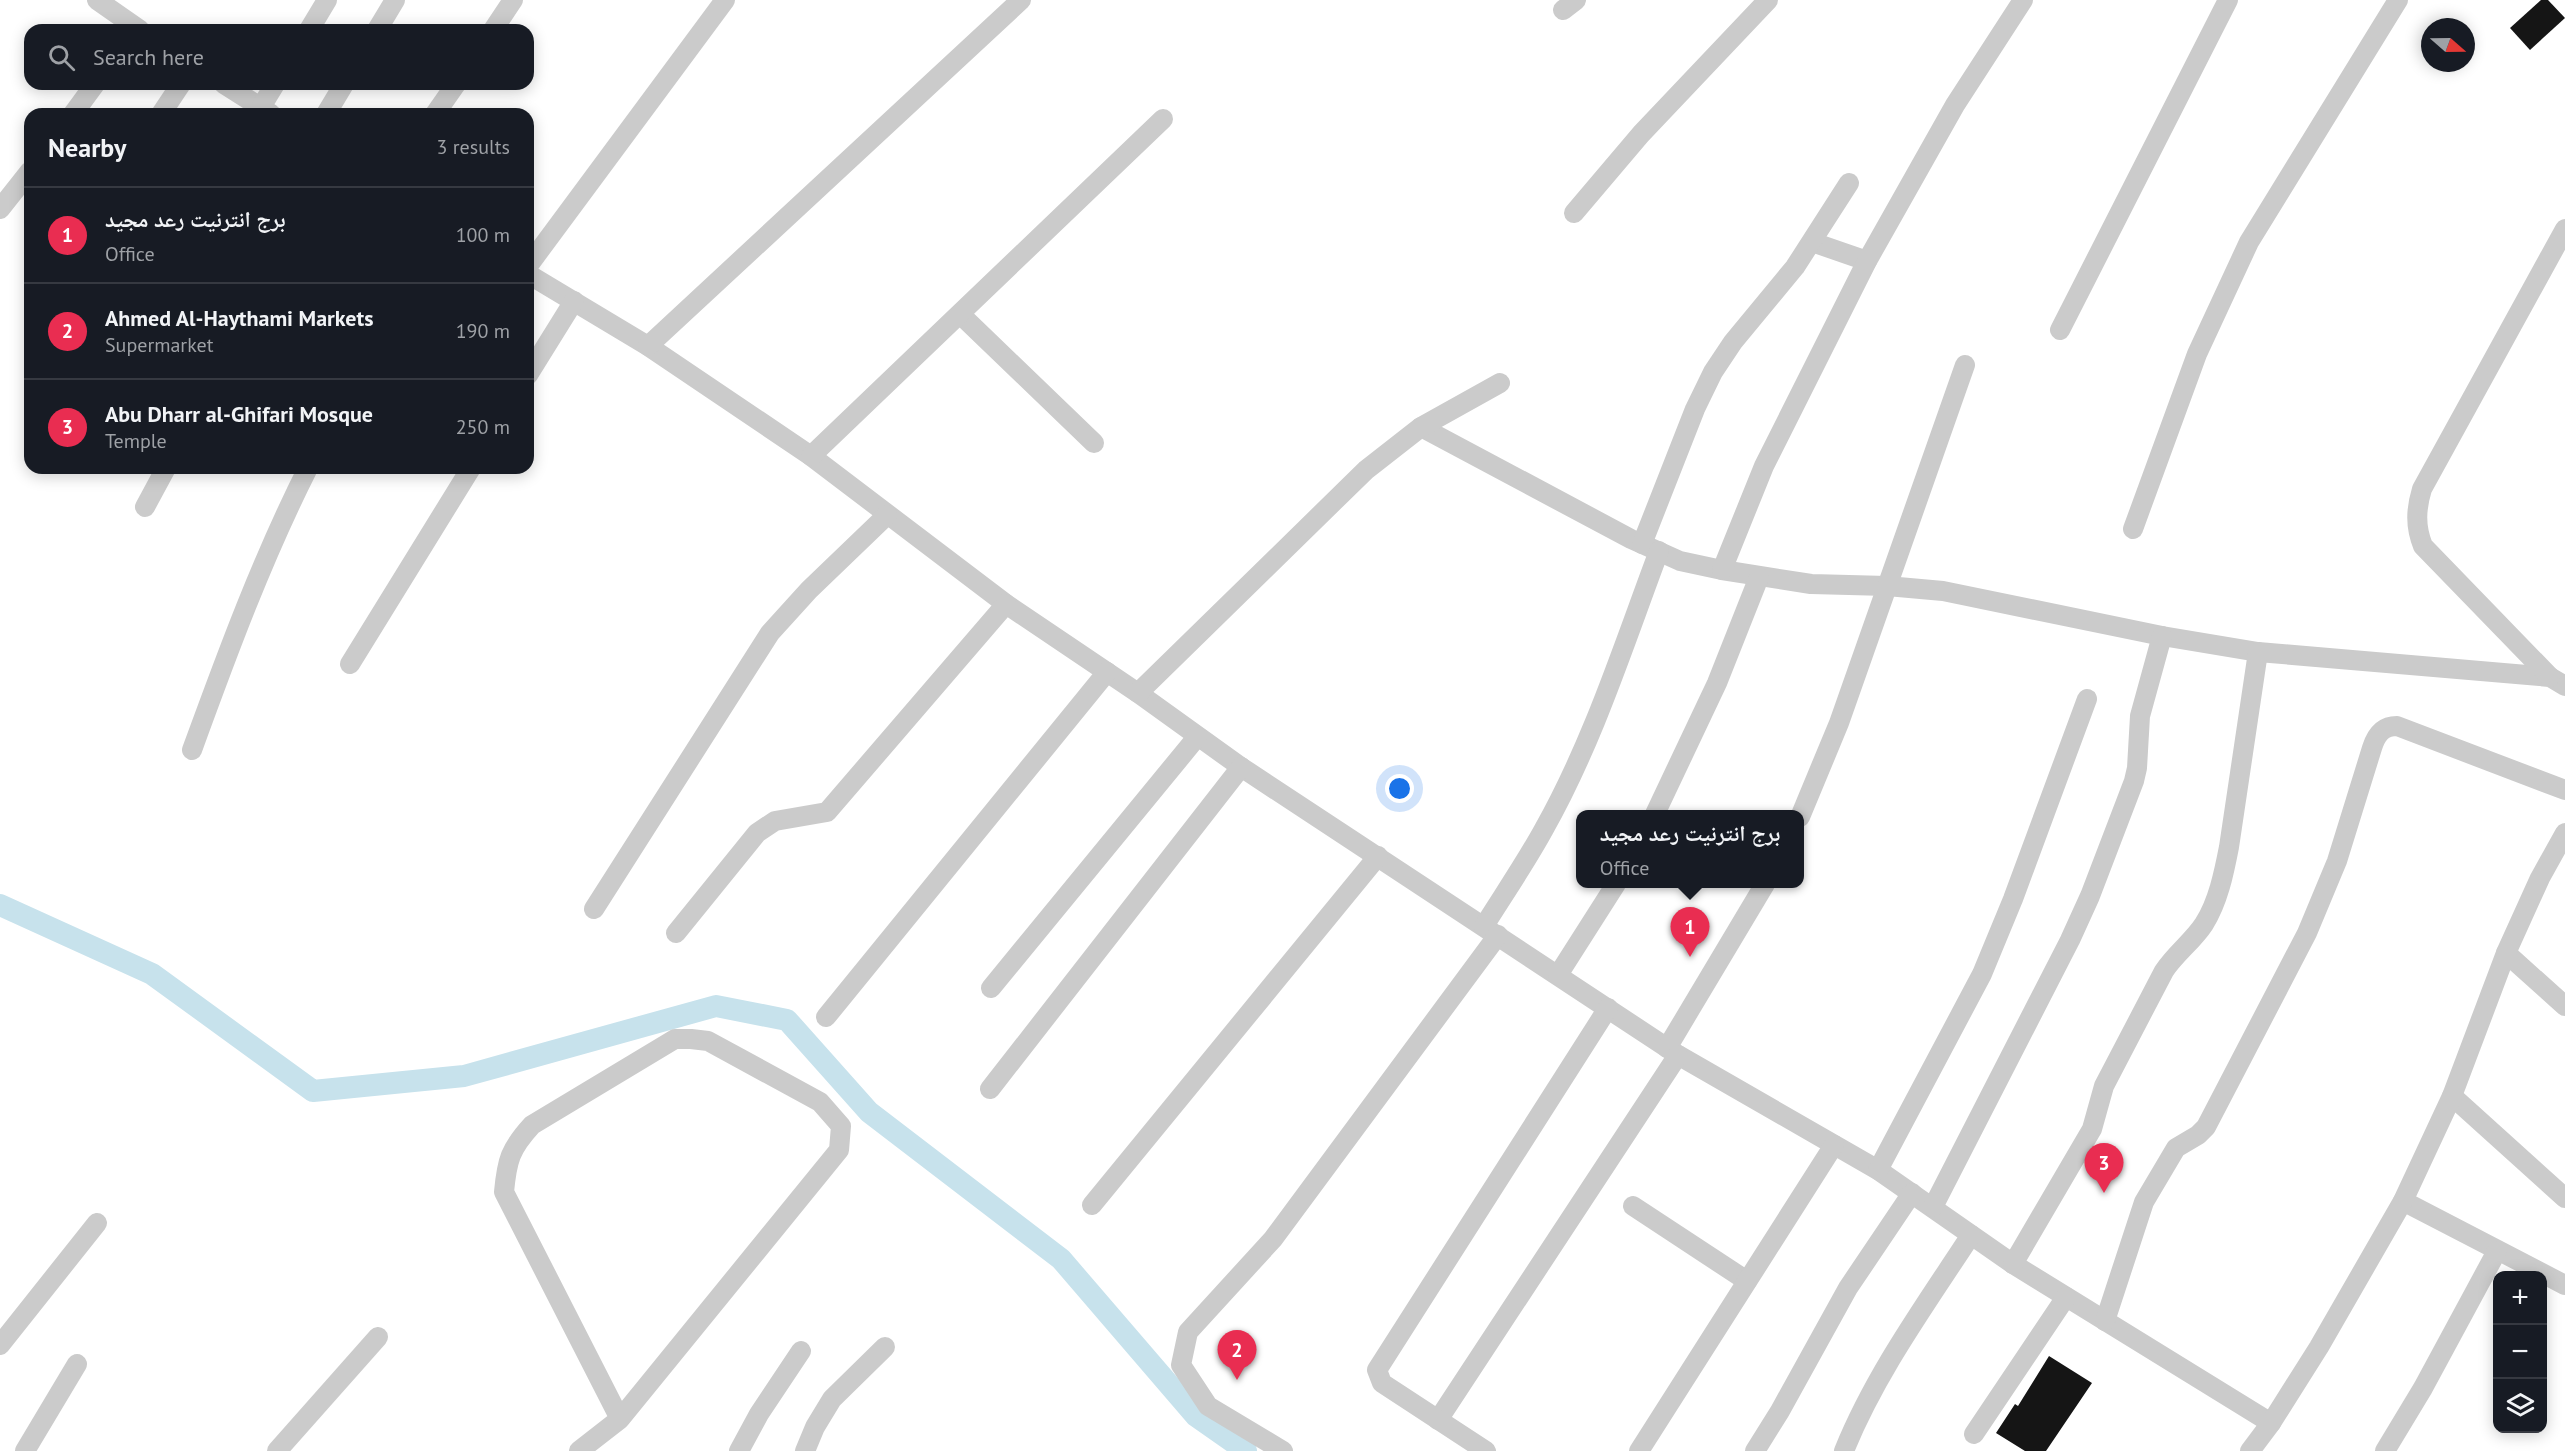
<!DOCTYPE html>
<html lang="en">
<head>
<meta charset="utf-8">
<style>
	body { margin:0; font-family:"PT Sans","Noto Naskh Arabic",sans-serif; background:#20242c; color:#f1f3f6 }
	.controls { position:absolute; right:18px; bottom:18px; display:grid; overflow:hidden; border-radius:12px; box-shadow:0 3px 15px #0003 }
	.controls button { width:54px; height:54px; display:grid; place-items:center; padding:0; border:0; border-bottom:2px solid #363941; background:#171b24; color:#f1f3f6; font:30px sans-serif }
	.compass { position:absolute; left:2421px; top:18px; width:54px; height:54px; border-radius:50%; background:#171b24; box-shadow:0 3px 15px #0003; rotate:110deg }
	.you { position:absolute; left:1400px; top:789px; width:21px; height:21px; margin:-15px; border:4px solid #fff; border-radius:50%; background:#1a73e8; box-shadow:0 0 0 9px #1a73e833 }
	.badge { display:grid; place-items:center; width:39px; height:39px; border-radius:50%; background:#e92d51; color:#fff; font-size:20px; font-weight:700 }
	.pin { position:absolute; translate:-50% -50px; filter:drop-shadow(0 2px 3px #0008) }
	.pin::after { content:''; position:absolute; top:32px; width:21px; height:18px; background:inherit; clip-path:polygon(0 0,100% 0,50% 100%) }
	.popup { position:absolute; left:1576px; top:810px; width:228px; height:78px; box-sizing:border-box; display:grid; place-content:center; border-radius:12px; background:#171b24; filter:drop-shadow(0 2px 4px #0005); font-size:20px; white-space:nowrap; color:#9ea1a6 }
	.popup b { font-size:22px; color:#f1f3f6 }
	.popup::after { content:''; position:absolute; left:50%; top:100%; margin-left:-12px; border:12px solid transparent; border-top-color:#171b24 }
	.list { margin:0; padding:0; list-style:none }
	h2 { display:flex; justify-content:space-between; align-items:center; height:78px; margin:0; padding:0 24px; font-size:26px }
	h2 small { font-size:20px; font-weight:400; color:#9ea1a6 }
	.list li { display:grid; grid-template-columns:39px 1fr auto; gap:18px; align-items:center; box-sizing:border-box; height:96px; padding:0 24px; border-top:2px solid #363941 }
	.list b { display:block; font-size:22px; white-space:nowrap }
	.list p { margin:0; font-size:20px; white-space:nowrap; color:#9ea1a6 }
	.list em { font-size:20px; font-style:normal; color:#9ea1a6 }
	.icon { flex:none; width:33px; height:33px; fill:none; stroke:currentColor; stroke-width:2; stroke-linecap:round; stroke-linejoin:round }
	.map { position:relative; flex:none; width:2565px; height:1451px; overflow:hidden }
	.search { position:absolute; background:#171b24; box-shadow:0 3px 15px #0003; left:24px; top:24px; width:510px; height:66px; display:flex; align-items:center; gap:15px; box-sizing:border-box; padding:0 21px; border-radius:18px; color:#9ea1a6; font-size:22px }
	.panel { position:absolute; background:#171b24; box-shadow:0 3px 15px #0003; left:24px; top:108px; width:510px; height:366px; border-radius:18px }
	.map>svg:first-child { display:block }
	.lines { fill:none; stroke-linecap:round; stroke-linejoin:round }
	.canal { stroke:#c7e2ec; stroke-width:22 }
	.building { fill:#151515 }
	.street { stroke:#cbcbcb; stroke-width:20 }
</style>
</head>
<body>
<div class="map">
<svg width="2565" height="1451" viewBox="0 0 2565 1451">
	<rect width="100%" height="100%" fill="#fff"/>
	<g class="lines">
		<polyline class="canal" points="0,905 152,974 313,1091 464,1076 716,1006 787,1020 869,1112 1061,1259 1196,1416 1246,1451"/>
	</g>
	<g class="building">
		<polygon points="2541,0 2548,0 2565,18 2530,50 2510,28"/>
		<polygon points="2049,1356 2092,1383 2046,1451 2025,1451 1996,1433 2015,1404 2018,1406"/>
	</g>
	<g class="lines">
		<g class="street">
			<polyline points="97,0 140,30"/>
			<polyline points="1563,10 1576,0"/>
			<polyline points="309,30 327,0"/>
			<polyline points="377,30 395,0"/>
			<polyline points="493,30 513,0"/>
			<polyline points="224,84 271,114"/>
			<polyline points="261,107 275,84"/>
			<polyline points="73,114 95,84"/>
			<polyline points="161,114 181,84"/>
			<polyline points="326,114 344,84"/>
			<polyline points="435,114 456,84"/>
			<polyline points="0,209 30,171"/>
			<polyline points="1574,213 1641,134 1768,0"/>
			<polyline points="1812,242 1867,261"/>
			<polyline points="528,266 725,0"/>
			<polyline points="528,274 648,346 811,456 1006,604 1138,693 1241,767 1678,1055 1878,1170 2013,1264 2271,1423"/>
			<polyline points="960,314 1094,443"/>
			<polyline points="2060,330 2228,0"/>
			<polyline points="648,346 1021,0"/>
			<polyline points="528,375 574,301"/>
			<polyline points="1421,427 1631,539 1680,561 1722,570 1811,584 1887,586 1943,591 2162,636 2258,652 2550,677 2565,686"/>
			<polyline points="811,456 1163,119"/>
			<polyline points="145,507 166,468"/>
			<polyline points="2133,529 2197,354 2249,242 2398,0"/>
			<polyline points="1642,544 1695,409 1713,372 1733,342 1795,267 1849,183"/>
			<polyline points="1722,570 1764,466 1867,261 1955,105 2023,0"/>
			<polyline points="350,664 471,468"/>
			<path d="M 2550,677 L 2423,546 C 2415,526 2416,509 2422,489 L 2565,229"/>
			<polyline points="1138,693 1366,470 1421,427 1500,383"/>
			<path d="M 192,750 C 227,654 262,559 308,468"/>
			<polyline points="1655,814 1717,683 1759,577"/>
			<polyline points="1800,817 1839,723 1965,365"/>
			<polyline points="594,909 770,633 809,590 887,515"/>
			<path d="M 1484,926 C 1504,894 1526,862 1544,829 C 1593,742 1624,644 1659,551"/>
			<polyline points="676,933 757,833 775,821 827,812 1006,604"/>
			<polyline points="2506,953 2565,1006"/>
			<polyline points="1558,975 1616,884"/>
			<polyline points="991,988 1197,737"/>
			<polyline points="826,1017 1107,672"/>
			<polyline points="1667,1048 1765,884"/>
			<polyline points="990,1089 1241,767"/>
			<polyline points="2452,1096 2565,1198"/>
			<polyline points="1878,1170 1982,974 2013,899 2087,699"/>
			<polyline points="2403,1201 2565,1285"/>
			<polyline points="1092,1205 1378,856"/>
			<polyline points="1633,1206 1747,1281"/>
			<polyline points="1933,1207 2070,940 2090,896 2134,781 2137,768 2140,716 2162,636"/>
			<path d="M 2013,1264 L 2092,1129 L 2104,1086 L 2164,971 C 2176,953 2193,941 2204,924 C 2218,902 2224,873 2229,847 L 2258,652"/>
			<path d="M 2105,1321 L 2144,1202 L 2176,1148 L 2198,1135 L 2206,1127 L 2307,933 L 2337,861 L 2372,748 C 2376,735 2382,726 2397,726 L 2565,790"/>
			<polyline points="0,1345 97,1223"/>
			<polyline points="1438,1420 1678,1055"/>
			<polyline points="1974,1434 2066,1297"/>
			<polyline points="25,1451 77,1364"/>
			<polyline points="277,1451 378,1337"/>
			<path d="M 579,1451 L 620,1419 L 839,1150 L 841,1126 L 820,1102 L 708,1041 L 691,1039 L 675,1039 L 532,1125 C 510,1149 507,1160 504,1192 L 620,1419"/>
			<polyline points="739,1451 759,1414 801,1351"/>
			<polyline points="805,1451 815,1427 832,1399 885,1347"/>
			<polyline points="1283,1451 1208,1406 1181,1365 1188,1332 1273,1239 1498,935"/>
			<polyline points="1486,1451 1382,1383 1377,1370 1608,1008"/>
			<polyline points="1639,1451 1834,1145"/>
			<polyline points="1755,1451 1780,1411 1848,1288 1912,1193"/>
			<path d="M 1844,1451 C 1875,1374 1926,1304 1971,1235"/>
			<polyline points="2250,1451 2271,1423 2319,1347 2403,1201 2452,1096 2506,953 2540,878 2565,833"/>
			<polyline points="2385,1451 2423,1388 2497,1251"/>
		</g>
	</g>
</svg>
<div class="controls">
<button>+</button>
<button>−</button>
<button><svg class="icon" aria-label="layers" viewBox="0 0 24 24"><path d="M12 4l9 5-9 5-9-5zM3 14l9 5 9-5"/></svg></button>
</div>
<svg class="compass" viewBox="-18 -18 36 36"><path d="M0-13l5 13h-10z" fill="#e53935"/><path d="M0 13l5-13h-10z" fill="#9ea1a6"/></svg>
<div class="you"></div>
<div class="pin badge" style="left:1690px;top:957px">1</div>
<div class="popup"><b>برج انترنيت رعد مجيد</b>Office</div>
<div class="pin badge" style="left:1237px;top:1380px">2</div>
<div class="pin badge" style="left:2104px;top:1193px">3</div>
<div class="search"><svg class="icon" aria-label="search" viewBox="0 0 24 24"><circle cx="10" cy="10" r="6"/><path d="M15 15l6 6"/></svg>Search here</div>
<section class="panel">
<h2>Nearby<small>3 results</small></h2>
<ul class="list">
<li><span class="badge">1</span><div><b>برج انترنيت رعد مجيد</b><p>Office</p></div><em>100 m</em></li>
<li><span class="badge">2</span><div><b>Ahmed Al-Haythami Markets</b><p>Supermarket</p></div><em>190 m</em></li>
<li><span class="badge">3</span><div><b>Abu Dharr al-Ghifari Mosque</b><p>Temple</p></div><em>250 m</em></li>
</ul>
</section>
</div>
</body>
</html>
